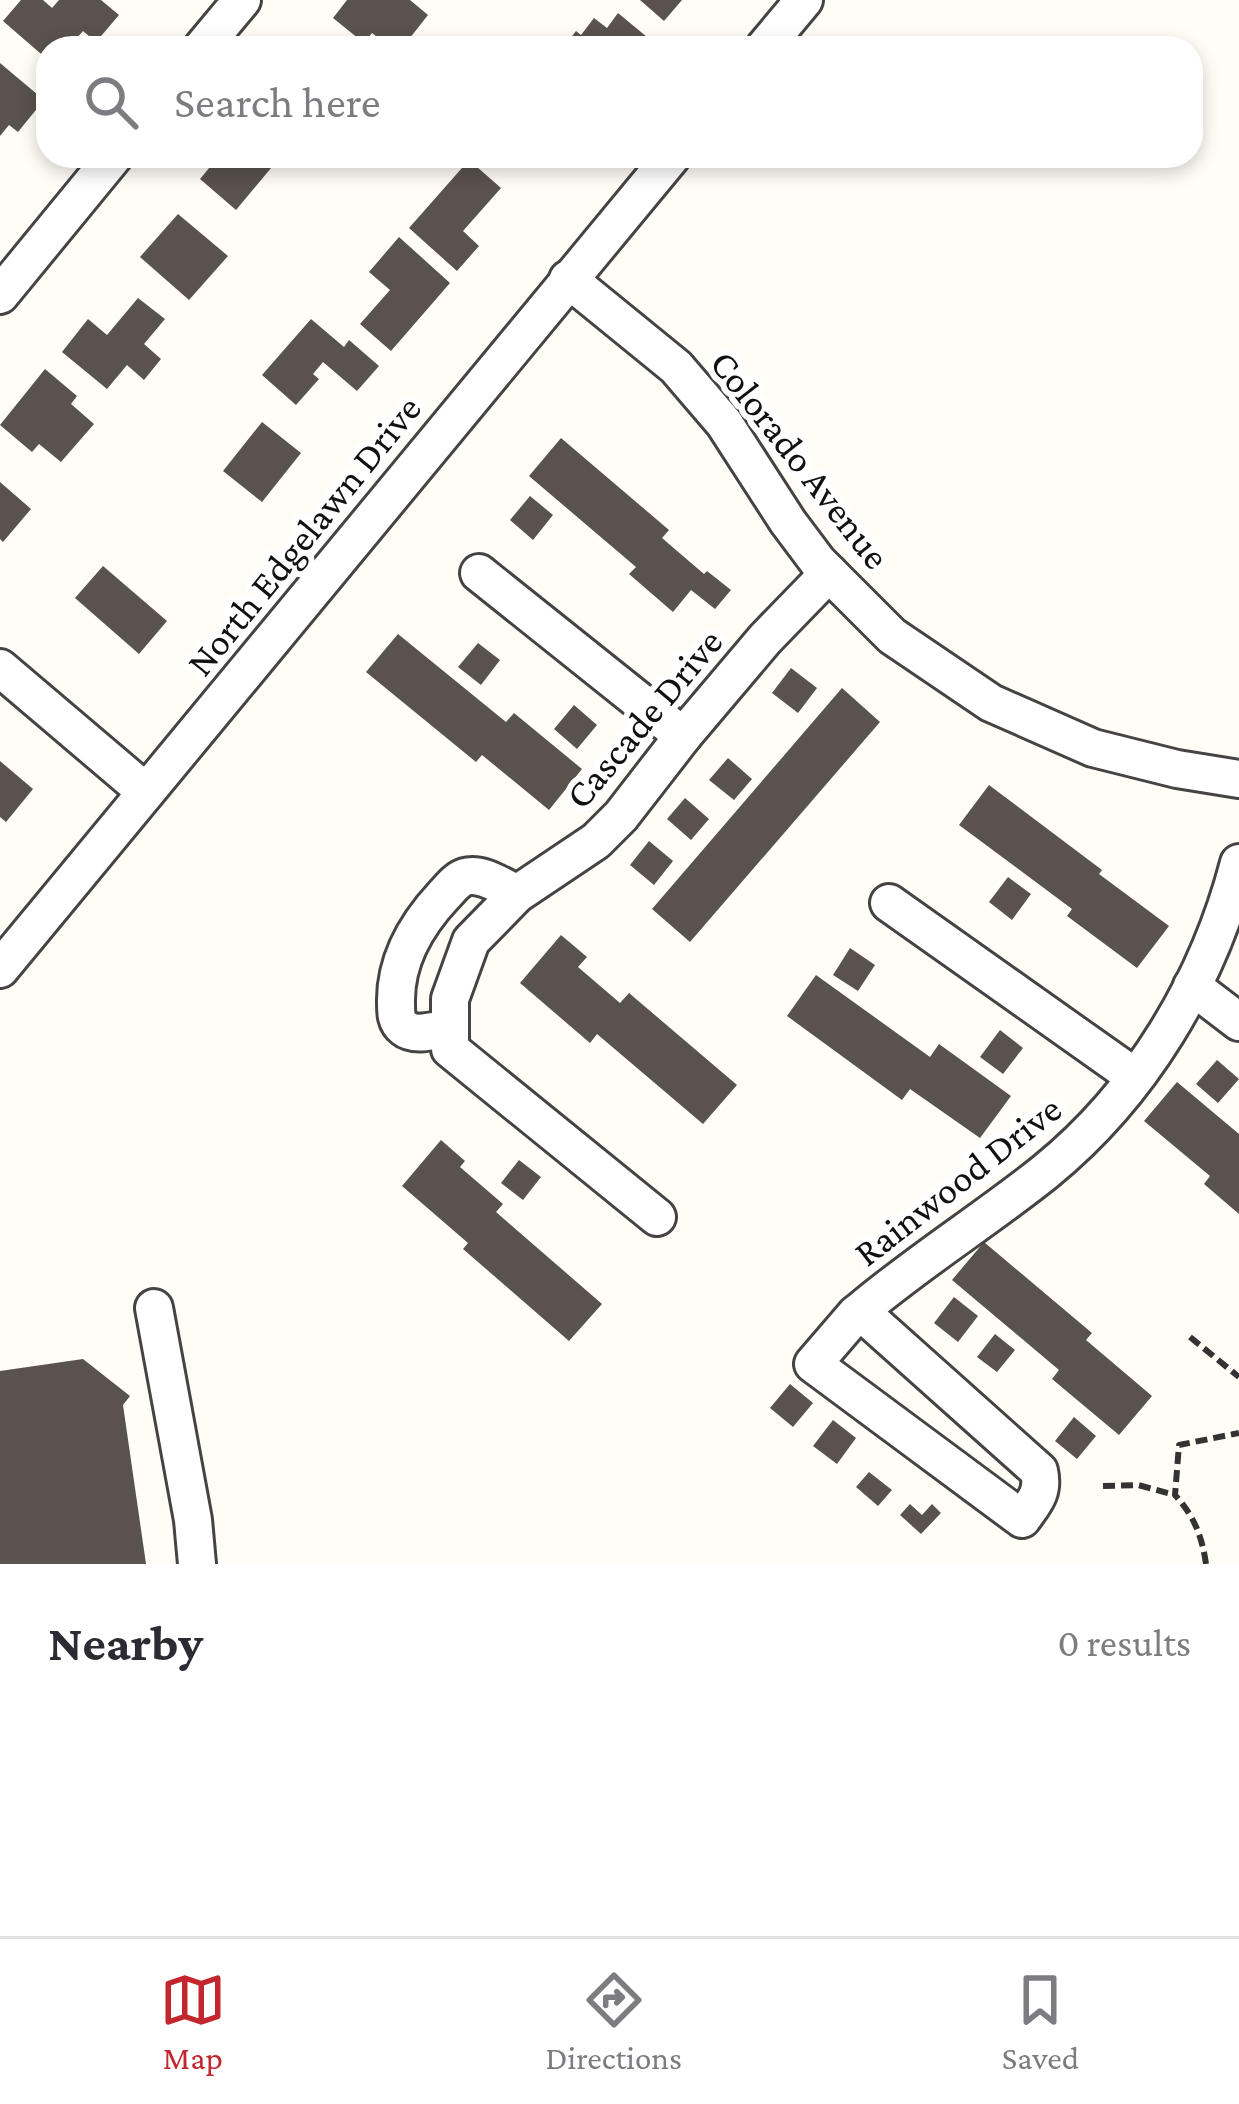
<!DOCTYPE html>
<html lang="en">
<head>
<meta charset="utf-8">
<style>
	body { margin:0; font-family:"Crimson Pro",serif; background:#f2f2f3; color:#2b2b33 }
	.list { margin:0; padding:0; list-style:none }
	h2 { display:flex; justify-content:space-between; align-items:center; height:156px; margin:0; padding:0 48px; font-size:51px }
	h2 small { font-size:39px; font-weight:400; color:#7c7c81 }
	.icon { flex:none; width:66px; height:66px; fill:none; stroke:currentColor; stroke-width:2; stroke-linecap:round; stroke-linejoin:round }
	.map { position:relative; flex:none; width:1239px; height:1564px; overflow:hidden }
	.search { position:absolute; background:#fff; box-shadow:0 6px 18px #0003; left:36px; right:36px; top:36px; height:132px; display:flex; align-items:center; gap:30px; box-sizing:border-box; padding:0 42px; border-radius:36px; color:#7c7c81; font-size:45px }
	.sheet { height:372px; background:#fff }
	nav { display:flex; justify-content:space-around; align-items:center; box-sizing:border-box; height:168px; border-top:3px solid #e1e1e2; background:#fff; font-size:33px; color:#7c7c81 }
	nav a { display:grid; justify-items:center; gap:6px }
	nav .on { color:#c4262e }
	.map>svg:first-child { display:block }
	.building { fill:#5a524d }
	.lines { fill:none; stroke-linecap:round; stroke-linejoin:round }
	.minor-casing { stroke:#444; stroke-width:42 }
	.path { stroke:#333; stroke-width:6; stroke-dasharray:12 6; stroke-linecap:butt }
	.minor { stroke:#fff; stroke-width:36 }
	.labels { text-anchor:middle; stroke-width:12; stroke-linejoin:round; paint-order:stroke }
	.street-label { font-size:39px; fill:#111; stroke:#fff }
</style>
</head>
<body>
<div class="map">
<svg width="1239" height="1564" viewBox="0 0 1239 1564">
	<rect width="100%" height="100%" fill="#fffdf5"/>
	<g class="building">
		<polygon points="21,0 43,0 52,8 59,0 101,0 119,15 96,42 83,31 68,48 48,48 48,60 3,21"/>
		<polygon points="347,0 410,0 428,15 402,48 391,48 372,33 364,43 333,18"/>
		<polygon points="640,0 682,0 664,21"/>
		<polygon points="618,13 647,37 638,48 563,48 576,31 581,35 594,18 607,28"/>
		<polygon points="0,63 44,100 18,132 9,125 0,136"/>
		<polygon points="219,156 281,156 236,210 200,179"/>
		<polygon points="469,160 501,188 463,231 479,246 457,271 409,228"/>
		<polygon points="178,214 228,256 189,300 140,257"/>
		<polygon points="399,237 450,283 391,351 360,324 390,290 369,272"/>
		<polygon points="138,298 165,319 144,344 161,359 144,380 127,365 107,389 62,352 88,319 107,335"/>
		<polygon points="311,319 344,347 349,340 379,366 357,391 323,362 313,374 319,379 296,405 262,375"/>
		<polygon points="45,369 77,396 71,404 94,424 61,462 39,444 32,452 0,425"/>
		<polygon points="262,422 301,453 262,502 223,471"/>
		<polygon points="561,438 669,530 662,538 704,574 707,571 731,590 715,609 691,590 673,612 629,574 636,567 529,476"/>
		<polygon points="0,482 31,509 3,542 0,539"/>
		<polygon points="530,496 553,515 533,540 510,520"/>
		<polygon points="103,566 167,621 139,654 75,598"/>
		<polygon points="398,634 506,722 514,713 582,769 549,810 482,755 476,762 366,672"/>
		<polygon points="478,643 500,660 481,685 458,667"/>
		<polygon points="791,668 817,688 798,713 772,693"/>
		<polygon points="842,688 880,722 690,942 652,909"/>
		<polygon points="574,705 597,725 577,749 554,729"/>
		<polygon points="728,758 752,779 734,800 709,780"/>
		<polygon points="0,761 33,789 6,822 0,817"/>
		<polygon points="989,785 1102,870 1099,874 1169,926 1137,968 1067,916 1072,909 959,825"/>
		<polygon points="685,798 709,819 691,840 667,819"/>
		<polygon points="649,841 673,861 654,885 630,865"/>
		<polygon points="1008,877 1031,894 1012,920 989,902"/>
		<polygon points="561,935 587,957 578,967 620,1003 629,993 737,1085 703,1124 597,1034 590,1043 520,983"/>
		<polygon points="850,948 875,965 858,991 833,975"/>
		<polygon points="816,975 930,1057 939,1044 1011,1096 980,1138 910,1089 902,1100 787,1016"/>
		<polygon points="1000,1030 1023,1048 1003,1074 980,1057"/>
		<polygon points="1217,1060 1239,1079 1218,1103 1196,1084"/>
		<polygon points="1177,1082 1239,1134 1239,1214 1204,1184 1210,1176 1144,1121"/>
		<polygon points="441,1140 465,1161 460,1167 503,1204 496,1212 602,1304 569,1341 463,1249 468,1243 402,1186"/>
		<polygon points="519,1160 541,1177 523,1200 501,1183"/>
		<polygon points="984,1242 1092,1333 1086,1340 1152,1396 1119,1435 1052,1379 1059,1370 952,1280"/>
		<polygon points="954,1297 978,1316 958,1342 934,1323"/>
		<polygon points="995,1334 1015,1350 997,1372 977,1357"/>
		<polygon points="83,1359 130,1396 123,1405 146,1564 0,1564 0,1371"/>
		<polygon points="790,1384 813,1403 793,1427 770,1408"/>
		<polygon points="1074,1417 1096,1436 1077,1459 1055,1441"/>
		<polygon points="833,1420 856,1438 837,1464 813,1446"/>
		<polygon points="869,1472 892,1490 878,1506 856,1487"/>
		<polygon points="910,1504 922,1515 932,1504 941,1513 921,1534 900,1515"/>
	</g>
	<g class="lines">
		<g class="minor-casing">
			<g id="minor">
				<polyline points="202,48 242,0"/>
				<polyline points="764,48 804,0"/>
				<polyline points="568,279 676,367 724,423 788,522 818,562 892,636 991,703 1093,748 1177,769 1239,779"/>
				<polyline points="0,295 114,156"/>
				<polyline points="479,573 683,736"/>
				<polyline points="0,668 146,792"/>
				<polyline points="889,903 1135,1077"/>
				<polyline points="0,969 672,156"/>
				<polyline points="1192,986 1239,1022"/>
				<path d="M 450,1028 C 437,1030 415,1037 404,1028 C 396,1022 396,1013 396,1003 C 395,961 416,925 444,895 C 450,889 456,880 465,877 C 482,872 503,887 517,894"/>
				<polyline points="657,1217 450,1049 450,999 471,941 517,894 596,841 621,816 683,736 765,639 829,573"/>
				<polyline points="154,1308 193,1520 197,1564"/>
				<path d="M 860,1311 L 1039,1471 C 1044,1493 1034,1502 1022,1519 L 813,1364 L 856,1314 L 860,1311 C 919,1261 985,1220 1045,1172 C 1141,1094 1208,982 1239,863"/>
			</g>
		</g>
		<g class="path">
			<polyline points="1190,1337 1239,1377"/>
			<polyline points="1103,1486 1138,1485 1175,1495"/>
			<path d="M 1206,1564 C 1202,1536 1194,1516 1175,1495 L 1179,1445 L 1239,1433"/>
		</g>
		<use href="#minor" class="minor"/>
	</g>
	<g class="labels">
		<g class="street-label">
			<text transform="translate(801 459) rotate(52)" y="14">Colorado Avenue</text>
			<text transform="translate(303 535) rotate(-51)" y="14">North Edgelawn Drive</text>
			<text transform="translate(643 718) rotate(-50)" y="14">Cascade Drive</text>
			<text transform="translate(957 1180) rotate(-38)" y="14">Rainwood Drive</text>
		</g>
	</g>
</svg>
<div class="search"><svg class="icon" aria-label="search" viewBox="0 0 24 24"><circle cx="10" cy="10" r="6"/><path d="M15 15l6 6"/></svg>Search here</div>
</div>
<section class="sheet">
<h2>Nearby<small>0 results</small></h2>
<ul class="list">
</ul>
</section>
<nav>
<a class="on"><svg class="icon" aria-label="map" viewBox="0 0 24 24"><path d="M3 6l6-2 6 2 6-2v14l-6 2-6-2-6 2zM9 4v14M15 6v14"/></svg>Map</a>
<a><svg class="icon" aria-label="directions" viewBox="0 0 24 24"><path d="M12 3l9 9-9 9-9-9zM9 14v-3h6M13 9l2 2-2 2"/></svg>Directions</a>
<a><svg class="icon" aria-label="saved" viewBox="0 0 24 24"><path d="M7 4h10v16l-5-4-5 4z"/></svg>Saved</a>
</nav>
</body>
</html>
